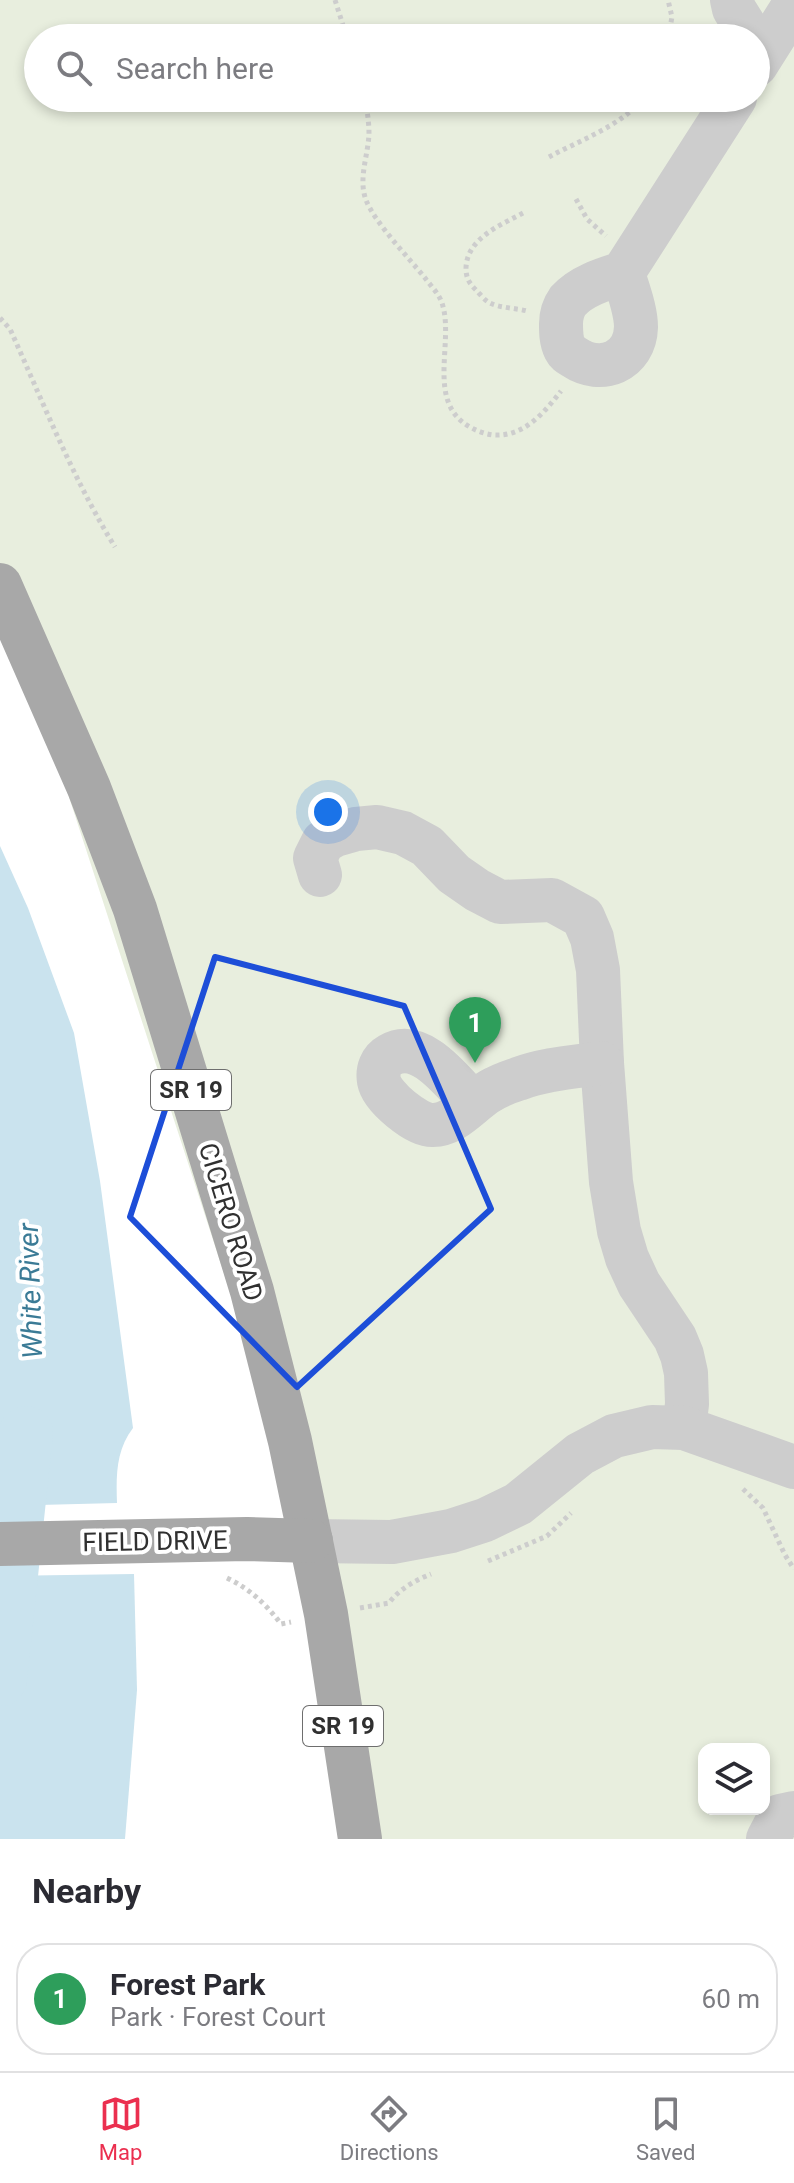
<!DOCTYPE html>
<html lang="en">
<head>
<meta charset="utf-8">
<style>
	body { margin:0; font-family:Roboto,sans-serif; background:#f7f7f7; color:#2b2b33 }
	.controls { position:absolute; right:24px; bottom:24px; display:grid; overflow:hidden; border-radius:16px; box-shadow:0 4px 12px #0003 }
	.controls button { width:72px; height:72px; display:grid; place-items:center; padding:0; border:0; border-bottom:2px solid #e1e1e2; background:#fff; color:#2b2b33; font:40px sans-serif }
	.you { position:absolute; left:328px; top:812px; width:28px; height:28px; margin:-20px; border:6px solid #fff; border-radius:50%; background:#1a73e8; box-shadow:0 0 0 12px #1a73e833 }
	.badge { display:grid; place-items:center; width:52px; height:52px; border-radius:50%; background:#eb2f4f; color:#fff; font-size:26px; font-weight:700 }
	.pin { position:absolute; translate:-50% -66px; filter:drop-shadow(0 2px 4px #0008) }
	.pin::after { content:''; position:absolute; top:42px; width:28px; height:24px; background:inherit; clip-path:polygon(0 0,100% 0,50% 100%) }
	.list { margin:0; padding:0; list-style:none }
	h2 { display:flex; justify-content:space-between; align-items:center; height:104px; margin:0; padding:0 32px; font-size:34px }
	h2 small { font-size:26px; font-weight:400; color:#7c7c81 }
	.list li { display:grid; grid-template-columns:52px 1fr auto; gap:24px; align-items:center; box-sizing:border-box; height:112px; margin:0 16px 16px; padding:0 16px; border:2px solid #e1e1e2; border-radius:32px }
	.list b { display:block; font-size:30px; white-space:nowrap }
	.list p { margin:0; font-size:26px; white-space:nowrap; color:#7c7c81 }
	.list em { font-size:26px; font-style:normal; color:#7c7c81 }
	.icon { flex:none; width:44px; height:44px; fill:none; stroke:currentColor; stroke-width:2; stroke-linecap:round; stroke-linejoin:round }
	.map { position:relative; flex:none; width:794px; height:1839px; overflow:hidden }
	.search { position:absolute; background:#fff; box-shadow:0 4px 12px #0003; left:24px; right:24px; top:24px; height:88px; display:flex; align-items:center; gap:20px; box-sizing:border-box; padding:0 28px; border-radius:44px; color:#7c7c81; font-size:30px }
	.sheet { height:232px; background:#fff }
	nav { display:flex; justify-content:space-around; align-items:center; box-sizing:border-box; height:112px; border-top:2px solid #e1e1e2; background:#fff; font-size:22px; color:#7c7c81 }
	nav a { display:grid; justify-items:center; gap:4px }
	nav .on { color:#eb2f4f }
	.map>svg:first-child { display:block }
	.green { fill:#e8eede; fill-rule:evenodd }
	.water { fill:#cae3ee }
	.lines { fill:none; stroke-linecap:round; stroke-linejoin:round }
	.river { stroke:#cae3ee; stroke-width:54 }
	.path { stroke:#cdcdcd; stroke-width:5; stroke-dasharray:4 4; stroke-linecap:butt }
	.minor { stroke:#cdcdcd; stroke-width:44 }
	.major { stroke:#a8a8a8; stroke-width:44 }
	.marked { fill:none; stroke:#1d4ed8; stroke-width:6; stroke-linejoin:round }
	.labels { text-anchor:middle; stroke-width:8; stroke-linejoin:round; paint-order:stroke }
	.shield { fill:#fff; stroke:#6e6e6e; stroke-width:2 }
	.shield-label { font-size:24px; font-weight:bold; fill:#303030 }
	.street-label { font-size:26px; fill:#303030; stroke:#fff }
	.water-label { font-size:28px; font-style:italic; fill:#3b7b96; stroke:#fff }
</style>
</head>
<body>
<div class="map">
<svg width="794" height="1839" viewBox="0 0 794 1839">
	<rect width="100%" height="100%" fill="#fff"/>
	<path class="green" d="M 0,0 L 794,0 L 794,1839 L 357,1839 L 310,1538 L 0,585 ZM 38,38 L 756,38 L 756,98 L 38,98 ZM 704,1749 L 764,1749 L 764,1809 L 704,1809 Z"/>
	<g class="water">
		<path d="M 0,846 L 28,908 L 74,1033 L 100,1181 L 133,1428 C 116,1450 116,1476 117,1503 L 0,1506 Z"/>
		<polygon points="134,1574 137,1690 125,1839 0,1839 0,1576"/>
	</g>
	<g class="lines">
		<polyline class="river" points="0,1679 26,1433"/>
		<g class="path">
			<polyline points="335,0 347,38"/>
			<polyline points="668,38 672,17 668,0"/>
			<path d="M 365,98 C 367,110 369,122 369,134 C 368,156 358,179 366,200 C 375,223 409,258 425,278 C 431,286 439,294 442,303 C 455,342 425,402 470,427 C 477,431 485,434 493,435 C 524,437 544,413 561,391"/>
			<polyline points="670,98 672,109"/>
			<path d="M 549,157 C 580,140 621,126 644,98"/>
			<polyline points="576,199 587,219 606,236"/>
			<path d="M 523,213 C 501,225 467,238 466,268 C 466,278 469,283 476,290 C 480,294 485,301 490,303 C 500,308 516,308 527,311"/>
			<path d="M 0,318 L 10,329 C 43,402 73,479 115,547"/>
			<polyline points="743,1489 763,1508 785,1555 794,1569"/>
			<polyline points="488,1561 547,1536 571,1513"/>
			<path d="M 227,1578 C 250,1589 266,1604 281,1624 L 291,1622"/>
			<path d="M 360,1608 L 389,1603 C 399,1589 416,1580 431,1574"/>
		</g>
		<g class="minor">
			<polyline points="732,0 734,9 752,38"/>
			<polyline points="756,65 794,5"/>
			<path d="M 623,273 C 628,290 636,310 636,327 C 635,362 601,375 574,357 C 569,354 567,353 565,349 C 561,341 561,332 561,324 C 561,316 563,308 568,301 C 581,286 604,279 623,273 L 735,98"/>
			<polyline points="320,875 315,858 323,842 335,835 356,829 377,827 403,833 427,846 454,874 477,890 500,902 552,900 583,917 592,938 598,970 602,1063 611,1182 619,1231 627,1258 639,1284 675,1338 682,1355 686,1373 687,1404 684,1428"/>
			<path d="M 473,1103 C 454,1084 421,1037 390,1055 C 381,1060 377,1070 379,1081 C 382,1097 417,1126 433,1125 C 455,1125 472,1101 490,1091 C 498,1086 509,1082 518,1079 C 545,1069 574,1067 602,1063"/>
			<polyline points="311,1541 392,1542 451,1531 485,1520 518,1504 580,1454 614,1436 652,1427 684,1428 794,1467"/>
			<polyline points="768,1839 780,1816 794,1813"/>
		</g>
		<g class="major">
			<polyline points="0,585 89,788 135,909 252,1291 290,1441 326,1614 360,1839"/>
			<polyline points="0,1544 247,1539 311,1541"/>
		</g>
	</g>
	<path class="marked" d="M 215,957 L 404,1006 L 491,1209 L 297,1387 L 130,1217 Z"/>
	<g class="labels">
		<g class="shield">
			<rect x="151" y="1070" width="80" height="40" rx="6"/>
			<rect x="303" y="1706" width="80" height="40" rx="6"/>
		</g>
		<g class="shield-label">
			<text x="191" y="1098">SR 19</text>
			<text x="343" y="1734">SR 19</text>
		</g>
		<g class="street-label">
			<text transform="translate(231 1222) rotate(73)" y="9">CICERO ROAD</text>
			<text transform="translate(155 1541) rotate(-1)" y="9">FIELD DRIVE</text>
		</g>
		<g class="water-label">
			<text transform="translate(30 1291) rotate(-92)" y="10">White River</text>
		</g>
	</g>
</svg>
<div class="controls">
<button><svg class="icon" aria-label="layers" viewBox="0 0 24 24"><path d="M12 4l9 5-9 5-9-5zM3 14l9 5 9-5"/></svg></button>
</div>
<div class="you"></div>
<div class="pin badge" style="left:475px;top:1063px;background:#2e9e5b">1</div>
<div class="search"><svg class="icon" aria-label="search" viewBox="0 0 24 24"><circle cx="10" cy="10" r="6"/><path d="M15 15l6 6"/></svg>Search here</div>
</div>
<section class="sheet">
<h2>Nearby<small></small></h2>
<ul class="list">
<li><span class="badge" style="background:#2e9e5b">1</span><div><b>Forest Park</b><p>Park · Forest Court</p></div><em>60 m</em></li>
</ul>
</section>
<nav>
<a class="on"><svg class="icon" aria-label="map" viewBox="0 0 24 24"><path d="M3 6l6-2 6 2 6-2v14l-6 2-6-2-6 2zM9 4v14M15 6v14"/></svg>Map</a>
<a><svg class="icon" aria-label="directions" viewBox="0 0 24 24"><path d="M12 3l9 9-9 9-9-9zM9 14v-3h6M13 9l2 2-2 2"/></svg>Directions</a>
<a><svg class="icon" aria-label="saved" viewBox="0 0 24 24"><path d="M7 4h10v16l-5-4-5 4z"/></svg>Saved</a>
</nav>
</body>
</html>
